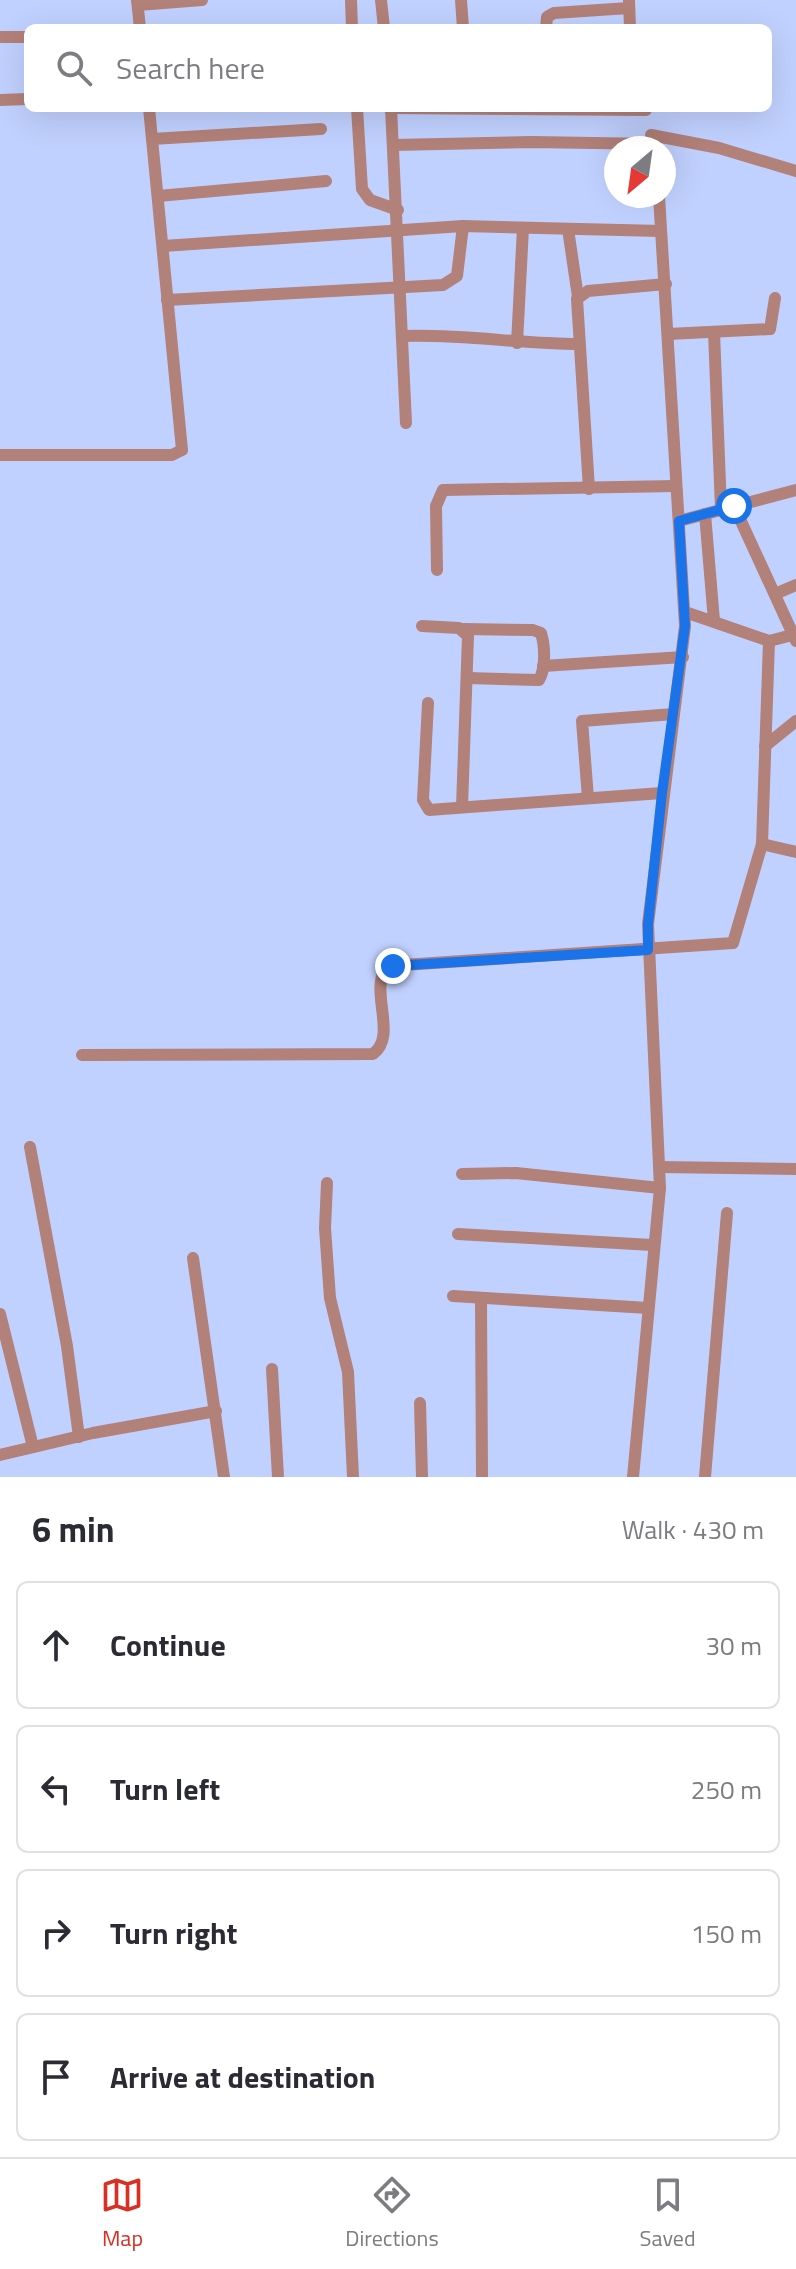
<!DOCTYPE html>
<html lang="en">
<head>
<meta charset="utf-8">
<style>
	body { margin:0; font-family:"Titillium Web",sans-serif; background:#f2f2f3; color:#2b2b33 }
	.compass { position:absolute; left:604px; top:136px; width:72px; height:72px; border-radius:50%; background:#fff; box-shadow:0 8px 32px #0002; rotate:209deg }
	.stop { position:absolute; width:24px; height:24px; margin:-18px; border:6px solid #1a73e8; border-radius:50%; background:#fff }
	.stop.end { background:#1a73e8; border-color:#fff; box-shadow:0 2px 8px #0008 }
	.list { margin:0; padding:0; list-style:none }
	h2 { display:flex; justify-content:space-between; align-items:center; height:104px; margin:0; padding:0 32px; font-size:34px }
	h2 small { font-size:26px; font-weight:400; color:#7c7c81 }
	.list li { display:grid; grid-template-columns:52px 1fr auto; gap:24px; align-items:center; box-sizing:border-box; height:128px; margin:0 16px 16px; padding:0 16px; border:2px solid #e1e1e2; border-radius:12px }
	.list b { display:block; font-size:30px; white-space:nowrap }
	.list em { font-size:26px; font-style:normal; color:#7c7c81 }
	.icon { flex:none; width:44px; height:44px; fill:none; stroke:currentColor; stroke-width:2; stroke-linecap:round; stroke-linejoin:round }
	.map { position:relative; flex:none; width:796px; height:1477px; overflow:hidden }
	.search { position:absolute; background:#fff; box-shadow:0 8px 32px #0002; left:24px; right:24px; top:24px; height:88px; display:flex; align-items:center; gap:20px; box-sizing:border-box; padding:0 28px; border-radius:12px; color:#7c7c81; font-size:30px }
	.sheet { height:680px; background:#fff }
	nav { display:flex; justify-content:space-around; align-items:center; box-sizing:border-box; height:112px; border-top:2px solid #e1e1e2; background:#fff; font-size:22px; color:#7c7c81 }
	nav a { display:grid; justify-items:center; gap:4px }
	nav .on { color:#d93025 }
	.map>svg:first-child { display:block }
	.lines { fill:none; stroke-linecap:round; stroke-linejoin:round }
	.minor { stroke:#b28179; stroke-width:12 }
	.route { stroke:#1a73e8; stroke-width:10 }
</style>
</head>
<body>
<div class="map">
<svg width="796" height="1477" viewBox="0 0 796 1477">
	<rect width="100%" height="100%" fill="#c1d1ff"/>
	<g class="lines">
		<g class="minor">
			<polyline points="137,0 140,28"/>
			<polyline points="351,0 352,28"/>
			<polyline points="381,0 384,28"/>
			<polyline points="461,0 463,28"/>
			<polyline points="629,0 630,28"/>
			<polyline points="138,5 202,0"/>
			<polyline points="546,28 547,17 554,13 629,8"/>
			<polyline points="0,37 28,37"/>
			<polyline points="0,100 28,99"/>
			<polyline points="357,108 362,189 370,200 398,210"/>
			<polyline points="389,108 646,110"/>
			<polyline points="391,108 406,423"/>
			<polyline points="651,135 719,148 796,171"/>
			<polyline points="152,139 321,129"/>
			<polyline points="394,145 532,142 654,144"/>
			<polyline points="158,196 326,181"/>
			<polyline points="568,229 578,297"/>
			<polyline points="163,246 463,226 661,231"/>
			<polyline points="167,300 443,285 457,276 463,226"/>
			<polyline points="714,332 721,509"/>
			<polyline points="668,334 770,329 775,298"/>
			<path d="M 404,336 C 463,334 520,344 579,344"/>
			<polyline points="517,343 523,228"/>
			<polyline points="0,455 172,455 182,450 149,108"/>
			<polyline points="589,489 577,299 588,291 666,284"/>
			<polyline points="734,506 796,641"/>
			<polyline points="705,514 714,621"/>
			<polyline points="679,521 796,490"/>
			<polyline points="437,570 436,506 443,490 676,486"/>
			<polyline points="775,594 796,585"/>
			<polyline points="685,612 769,641 796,634"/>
			<polyline points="422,626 459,628 468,636 462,807"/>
			<path d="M 463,629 L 533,630 L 541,633 C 545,646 546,668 539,680 L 467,678"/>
			<polyline points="543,666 683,657"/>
			<polyline points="428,703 423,800 429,810 662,793"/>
			<polyline points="765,746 796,721"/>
			<polyline points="588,798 582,721 674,714"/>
			<polyline points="762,844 796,852"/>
			<path d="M 82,1055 L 373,1054 C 399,1035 367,988 388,966 L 733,943 L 762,844 L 769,641"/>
			<polyline points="30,1147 67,1346 79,1437"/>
			<polyline points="659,1167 796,1169"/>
			<polyline points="462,1174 516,1173 660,1188"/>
			<polyline points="327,1183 325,1228 330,1298 348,1372 353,1477"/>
			<polyline points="458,1234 652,1245"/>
			<polyline points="193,1258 224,1477"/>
			<polyline points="453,1296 648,1308"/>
			<polyline points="481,1298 482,1477"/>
			<polyline points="0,1314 33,1447"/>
			<polyline points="272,1369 278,1477"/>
			<polyline points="420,1403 422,1477"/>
			<polyline points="0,1455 93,1433 216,1411"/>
			<polyline points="633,1477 660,1188 648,924 685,626 659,196"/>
			<polyline points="705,1477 727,1213"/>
		</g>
	</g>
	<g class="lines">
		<polyline class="route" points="393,966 648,950 648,924 662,793 685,626 679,521 734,506"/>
	</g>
</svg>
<svg class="compass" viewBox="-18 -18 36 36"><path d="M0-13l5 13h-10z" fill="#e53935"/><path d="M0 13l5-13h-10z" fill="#7c7c81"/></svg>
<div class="stop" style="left:734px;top:506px"></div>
<div class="stop end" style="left:393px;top:966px"></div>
<div class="search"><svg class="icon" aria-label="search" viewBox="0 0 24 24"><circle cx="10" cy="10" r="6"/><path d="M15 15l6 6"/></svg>Search here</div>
</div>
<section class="sheet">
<h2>6 min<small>Walk · 430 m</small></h2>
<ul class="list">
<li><svg class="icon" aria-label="ahead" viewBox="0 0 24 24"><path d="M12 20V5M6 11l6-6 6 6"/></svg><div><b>Continue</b></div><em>30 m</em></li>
<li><svg class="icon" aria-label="left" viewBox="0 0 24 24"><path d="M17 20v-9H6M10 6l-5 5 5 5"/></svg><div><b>Turn left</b></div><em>250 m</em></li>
<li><svg class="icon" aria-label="right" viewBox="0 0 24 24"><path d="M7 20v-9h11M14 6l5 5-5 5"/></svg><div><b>Turn right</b></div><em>150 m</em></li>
<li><svg class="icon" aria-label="arrive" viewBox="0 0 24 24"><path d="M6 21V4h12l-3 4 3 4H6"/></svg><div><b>Arrive at destination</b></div></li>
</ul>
</section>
<nav>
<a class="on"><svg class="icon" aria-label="map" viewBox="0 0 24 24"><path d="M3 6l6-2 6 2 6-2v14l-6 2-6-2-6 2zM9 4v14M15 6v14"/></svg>Map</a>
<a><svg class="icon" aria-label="directions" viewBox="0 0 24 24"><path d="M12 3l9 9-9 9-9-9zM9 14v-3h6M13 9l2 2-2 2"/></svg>Directions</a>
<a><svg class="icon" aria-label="saved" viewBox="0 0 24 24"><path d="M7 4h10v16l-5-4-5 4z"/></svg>Saved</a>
</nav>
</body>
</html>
